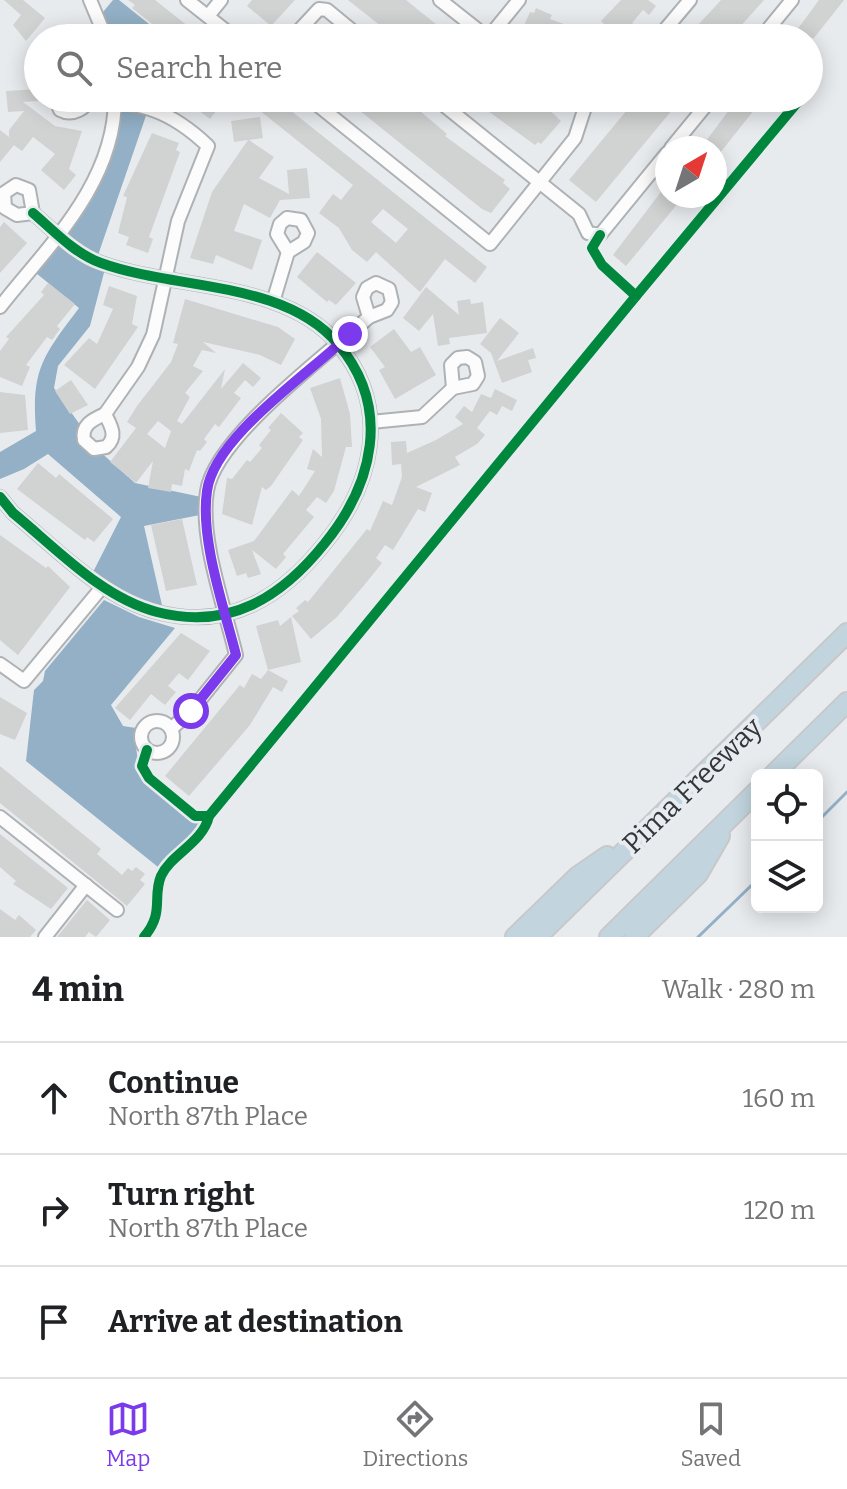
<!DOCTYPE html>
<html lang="en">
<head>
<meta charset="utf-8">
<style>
	body { margin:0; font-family:Bitter,serif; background:#f6f6f6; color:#202124 }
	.controls { position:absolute; right:24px; bottom:24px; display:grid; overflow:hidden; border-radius:12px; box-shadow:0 4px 20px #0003 }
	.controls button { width:72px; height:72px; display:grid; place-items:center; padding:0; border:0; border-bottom:2px solid #e0e0e0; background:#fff; color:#202124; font:40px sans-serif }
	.compass { position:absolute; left:655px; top:136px; width:72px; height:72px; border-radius:50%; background:#fff; box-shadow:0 4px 20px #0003; rotate:39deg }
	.stop { position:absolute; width:24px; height:24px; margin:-18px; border:6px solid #7c3aed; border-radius:50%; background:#fff }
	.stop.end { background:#7c3aed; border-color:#fff; box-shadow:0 2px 8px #0008 }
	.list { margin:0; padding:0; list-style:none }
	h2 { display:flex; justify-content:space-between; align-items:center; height:104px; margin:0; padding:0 32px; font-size:34px }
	h2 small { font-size:26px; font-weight:400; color:#757577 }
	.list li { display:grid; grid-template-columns:52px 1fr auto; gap:24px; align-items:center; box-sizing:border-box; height:112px; padding:0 32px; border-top:2px solid #e0e0e0 }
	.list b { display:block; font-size:30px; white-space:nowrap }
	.list p { margin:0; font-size:26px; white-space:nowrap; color:#757577 }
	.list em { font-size:26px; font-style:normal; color:#757577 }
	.icon { flex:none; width:44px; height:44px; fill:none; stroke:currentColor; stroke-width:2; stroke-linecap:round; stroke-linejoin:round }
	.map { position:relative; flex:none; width:847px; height:937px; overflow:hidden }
	.search { position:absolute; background:#fff; box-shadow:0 4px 20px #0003; left:24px; right:24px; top:24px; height:88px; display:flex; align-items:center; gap:20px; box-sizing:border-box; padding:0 28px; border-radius:44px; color:#757577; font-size:30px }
	.sheet { height:440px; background:#fff }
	nav { display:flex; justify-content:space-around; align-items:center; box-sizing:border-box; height:112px; border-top:2px solid #e0e0e0; background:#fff; font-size:22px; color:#757577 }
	nav a { display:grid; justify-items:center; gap:4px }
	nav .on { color:#7c3aed }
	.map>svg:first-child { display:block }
	.water { fill:#93b0c6 }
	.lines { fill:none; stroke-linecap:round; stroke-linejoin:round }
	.stream { stroke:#93b0c6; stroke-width:3 }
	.building { fill:#d1d2d2; fill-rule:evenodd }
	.minor-casing { stroke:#afb2b4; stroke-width:16 }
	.highway-casing { stroke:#c7c8c9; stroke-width:22 }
	.minor { stroke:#fcfcfc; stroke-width:12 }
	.highway { stroke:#c2d5df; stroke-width:18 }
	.cycleway-casing { stroke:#e6ecf0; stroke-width:15 }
	.cycleway { stroke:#00873e; stroke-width:10 }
	.route { stroke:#7c3aed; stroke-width:10 }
	.labels { text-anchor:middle; stroke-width:8; stroke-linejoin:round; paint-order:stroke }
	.street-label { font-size:28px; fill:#343638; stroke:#e6ecf0 }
</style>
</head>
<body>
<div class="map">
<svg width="847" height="937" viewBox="0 0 847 937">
	<rect width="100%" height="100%" fill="#e8ebee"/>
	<g class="water">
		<polygon points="113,0 119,0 149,24 148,38 106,38 98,18"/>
		<path d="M 115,98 L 147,98 L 149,107 L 96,261 L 106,265 L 90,326 L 58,366 L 54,388 L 97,449 L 135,483 L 206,498 L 205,514 L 144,526 L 164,614 L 91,576 L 121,517 L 48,454 L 24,469 L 0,479 L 0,452 L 36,431 C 31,369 43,356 79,308 L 31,269 L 87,195 Z"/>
		<path d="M 104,600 L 139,617 L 175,628 L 111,705 L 123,726 L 136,728 C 134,740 138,762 141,775 L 201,822 L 199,830 L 163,871 L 26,761 L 34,690 L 43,681 L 45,671 Z"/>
	</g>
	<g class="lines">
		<g class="stream">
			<polyline points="817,822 847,792"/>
			<polyline points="698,937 757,880"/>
		</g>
	</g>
	<g class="building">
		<polygon points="4,0 23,0 45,18 26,41 13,25 21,15"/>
		<polygon points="128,0 155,0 203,38 170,38 132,8 135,5"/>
		<polygon points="252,0 295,0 271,26 247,6"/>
		<polygon points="348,0 406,0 453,38 396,38"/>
		<polygon points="621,0 648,0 656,6 649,15 643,10 632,23 637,27 629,36 620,26 613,33 601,21"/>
		<polygon points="721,0 764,0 730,38 686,38"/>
		<polygon points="819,0 844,0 814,38 791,38"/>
		<polygon points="536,8 552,15 550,19 602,38 530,38 521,32 530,12 534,13"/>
		<polygon points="38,89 38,101 23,102 55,126 82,131 69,169 76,175 64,190 41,170 55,154 33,137 22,151 14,145 0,162 0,130 9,137 9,130 24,111 8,112 6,91"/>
		<polygon points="182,98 226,98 210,119"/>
		<path d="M 260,98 L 275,98 L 487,267 L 475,283 L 445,259 L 420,292 L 376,252 L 367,262 L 352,250 L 339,228 L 319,213 L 333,194 L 341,200 L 353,185 L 254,106 ZM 383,209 L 408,229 L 396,243 L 371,222 Z"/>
		<polygon points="344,98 399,98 411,108 413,105 447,134 445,136 505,180 503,183 510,189 491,213 482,209"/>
		<polygon points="470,98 524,98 533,105 538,99 561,121 541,144 538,142 535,145"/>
		<polygon points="637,98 682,98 596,202 569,180"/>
		<polygon points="738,98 750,98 758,105 720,153 706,141"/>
		<polygon points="260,117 263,138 249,140 274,157 259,178 289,194 287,170 307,168 310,198 280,200 270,218 244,204 234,231 262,240 252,270 216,255 213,264 190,258 212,192 248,140 234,142 231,121"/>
		<polygon points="152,133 179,143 176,150 180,152 149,237 153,239 148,253 126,245 129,237 118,233 127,197 123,196"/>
		<polygon points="667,184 667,196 684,196 626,266 613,255"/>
		<polygon points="4,222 27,243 0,273 0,227"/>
		<polygon points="317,252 356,283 336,305 329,300 327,302 297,277"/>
		<polygon points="48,283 75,304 57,326 60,329 52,340 47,337 26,365 30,367 22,386 0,377 0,351 9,339 6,337 44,295 41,292"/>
		<polygon points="109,286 137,296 132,324 138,327 95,389 64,365 89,338 97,344 113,309 103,305"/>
		<polygon points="426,287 459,315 457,301 470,299 471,304 483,302 487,333 449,338 450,344 438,346 433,314 419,331 403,318"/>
		<path d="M 185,299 L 278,327 L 295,339 L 281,365 L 260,355 L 203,342 L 216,353 L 202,350 L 193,366 L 203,371 L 185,393 L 190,397 L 177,421 L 182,424 L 225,369 L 221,389 L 243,363 L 261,378 L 253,387 L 245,380 L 234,393 L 241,398 L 219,427 L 215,424 L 204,439 L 207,442 L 200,451 L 197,450 L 189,471 L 185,469 L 182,486 L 172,484 L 171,492 L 148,488 L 153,461 L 136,483 L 110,462 L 136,428 L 127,422 L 137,406 L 171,362 L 178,344 L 173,343 ZM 158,421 L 171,431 L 165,448 L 147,434 Z"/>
		<polygon points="500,318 519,333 497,361 533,348 536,358 528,360 532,372 502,383 491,353 480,344"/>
		<polygon points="394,329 411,352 420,347 436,375 395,399 379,370 385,367 370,347"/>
		<polygon points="340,378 350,414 352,447 346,447 334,491 326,503 317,497 306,510 314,517 283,554 286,557 276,569 252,550 261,574 248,578 246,573 237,576 228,550 254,541 292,490 299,496 315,471 307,469 313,449 322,457 321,419 310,388"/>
		<polygon points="71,380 88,405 70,414 55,391"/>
		<polygon points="495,389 517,400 512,411 502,406 497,415 490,411 477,428 485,435 477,444 455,457 460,465 416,487 432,493 425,512 418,509 393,550 385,545 376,558 382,563 366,583 337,617 311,639 292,616 299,611 296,608 305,600 308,602 367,529 370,531 383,501 392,505 402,477 401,464 392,465 391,442 406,441 407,453 436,440 463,424 455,417 464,406 472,412 481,394 491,398"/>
		<polygon points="0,392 25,395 28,430 0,433"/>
		<polygon points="281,413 303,433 299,437 303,440 271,486 266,490 262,487 252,525 222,514 227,478 232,479 247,460 250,462 262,448 259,445 271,430 268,428"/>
		<polygon points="38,463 56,478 59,474 113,519 94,542 87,537 85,540 17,489"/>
		<polygon points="182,519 197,585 166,591 151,525"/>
		<polygon points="0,535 46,568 48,566 70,587 18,655 0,640"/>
		<polygon points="291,617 301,662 268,670 288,681 282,692 273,687 250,725 189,796 165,776 240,685 244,688 252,674 261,679 268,670 256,626 278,620 280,626"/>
		<polygon points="181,633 210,651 188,680 179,673 168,686 176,692 165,705 151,694 130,720 115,708"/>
		<polygon points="0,697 27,713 15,740 0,734"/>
		<polygon points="0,766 101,849 97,854 122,875 128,868 132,871 136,867 145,874 140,880 145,884 127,906 0,803"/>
		<polygon points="0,834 68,888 51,909 13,884 16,881 0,867"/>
		<polygon points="87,900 110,920 96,937 89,932 85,937 57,937"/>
		<polygon points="0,909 15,920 19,915 36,930 30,937 0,937"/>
	</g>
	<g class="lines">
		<g class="minor-casing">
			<g id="minor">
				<polyline points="90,0 106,38"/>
				<polyline points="187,0 235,38"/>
				<polyline points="440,0 488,38"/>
				<polyline points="208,16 221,0"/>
				<polyline points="292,38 319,9 327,10 361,38"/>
				<polyline points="488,38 519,0"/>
				<polyline points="658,38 690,0"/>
				<polyline points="761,38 792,0"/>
				<path d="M 55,98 L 60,110 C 73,117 86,108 90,98"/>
				<polyline points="309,98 490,244 575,138 588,98"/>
				<polyline points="435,98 579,214 588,233 600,235 667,153"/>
				<path d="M 91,99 C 143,104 169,109 208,146 L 178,221 L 153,335 L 138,367 L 105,414"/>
				<polyline points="671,148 712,98"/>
				<polygon points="16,185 29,190 33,213 17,215 5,208 4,193"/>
				<polygon points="287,218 301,220 308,233 304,242 288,252 277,234 280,224"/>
				<polygon points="376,283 389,289 392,302 387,310 369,317 363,297 367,288"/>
				<polyline points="273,302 288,252"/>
				<path d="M 0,307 C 49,245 115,183 115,98"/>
				<polygon points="467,357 475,362 478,376 473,384 453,388 451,365 458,358"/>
				<path d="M 105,414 C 111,426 118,437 106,447 L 94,449 L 84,440 C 81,425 92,420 105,414 Z"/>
				<polyline points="371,422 422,417 453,388"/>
				<path d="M 0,497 L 13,513 C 56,548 102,598 157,612 C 229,631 282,597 325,543 C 373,484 392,408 338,344 C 284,280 175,290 101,263 C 75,254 53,230 33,213"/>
				<polyline points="0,664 24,681 103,586"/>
				<circle cx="157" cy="737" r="16"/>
				<path d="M 171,729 L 191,711 L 236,655 C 225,608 199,538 207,491 C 215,437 327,355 369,317"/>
				<polyline points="0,817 117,910"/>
				<polyline points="45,937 86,885"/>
			</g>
		</g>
		<g class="highway-casing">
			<g id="highway">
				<polyline points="773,775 847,702"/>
				<polyline points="515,937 578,876 607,856"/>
				<polyline points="537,937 847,633"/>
				<polyline points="609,937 757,791"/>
				<polyline points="634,937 698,874 720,836"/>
			</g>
		</g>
		<use href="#minor" class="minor"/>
		<use href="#highway" class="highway"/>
		<g class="cycleway-casing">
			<g id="cycleway">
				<polyline points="600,235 592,248 602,265 636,296 801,98"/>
				<path d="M 0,497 L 13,513 C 56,548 102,598 157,612 C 229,631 282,597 325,543 C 373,484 392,408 338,344 C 284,280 175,290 101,263 C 75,254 53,230 33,213"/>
				<polyline points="147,750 142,766 149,778 195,816 209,816 636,296"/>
				<path d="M 144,937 C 165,912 152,898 161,876 C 171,854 203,843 209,816"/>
			</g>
		</g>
		<use href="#cycleway" class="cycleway"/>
	</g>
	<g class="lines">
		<path class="route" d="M 191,711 L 236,655 C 224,607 200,540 207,491 C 214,436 312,372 350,334"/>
	</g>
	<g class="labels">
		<g class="street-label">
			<text transform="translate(692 785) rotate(-44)" y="10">Pima Freeway</text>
		</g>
	</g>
</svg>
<div class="controls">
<button><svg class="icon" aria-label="locate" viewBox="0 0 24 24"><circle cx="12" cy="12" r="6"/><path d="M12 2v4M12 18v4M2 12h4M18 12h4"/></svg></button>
<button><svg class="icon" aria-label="layers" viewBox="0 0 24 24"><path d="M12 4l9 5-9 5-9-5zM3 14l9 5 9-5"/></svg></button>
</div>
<svg class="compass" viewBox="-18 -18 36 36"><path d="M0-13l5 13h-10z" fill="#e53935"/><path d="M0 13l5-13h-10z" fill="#757577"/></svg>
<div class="stop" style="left:191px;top:711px"></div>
<div class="stop end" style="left:350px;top:334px"></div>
<div class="search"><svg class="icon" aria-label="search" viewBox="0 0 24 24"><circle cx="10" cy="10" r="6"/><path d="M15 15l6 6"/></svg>Search here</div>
</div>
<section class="sheet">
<h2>4 min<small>Walk · 280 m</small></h2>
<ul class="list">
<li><svg class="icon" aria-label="ahead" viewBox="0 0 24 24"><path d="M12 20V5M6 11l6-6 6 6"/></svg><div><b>Continue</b><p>North 87th Place</p></div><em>160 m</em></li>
<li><svg class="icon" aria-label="right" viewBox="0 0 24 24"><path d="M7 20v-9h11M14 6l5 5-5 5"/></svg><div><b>Turn right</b><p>North 87th Place</p></div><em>120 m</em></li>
<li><svg class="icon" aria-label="arrive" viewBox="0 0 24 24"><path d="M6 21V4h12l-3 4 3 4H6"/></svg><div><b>Arrive at destination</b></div></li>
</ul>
</section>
<nav>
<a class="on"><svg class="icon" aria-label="map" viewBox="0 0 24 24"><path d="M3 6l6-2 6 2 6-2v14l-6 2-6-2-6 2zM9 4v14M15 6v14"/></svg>Map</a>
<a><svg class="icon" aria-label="directions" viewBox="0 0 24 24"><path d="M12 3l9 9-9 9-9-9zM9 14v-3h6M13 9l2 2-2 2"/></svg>Directions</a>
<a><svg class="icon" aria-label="saved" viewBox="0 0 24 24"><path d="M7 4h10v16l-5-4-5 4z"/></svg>Saved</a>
</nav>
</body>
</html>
